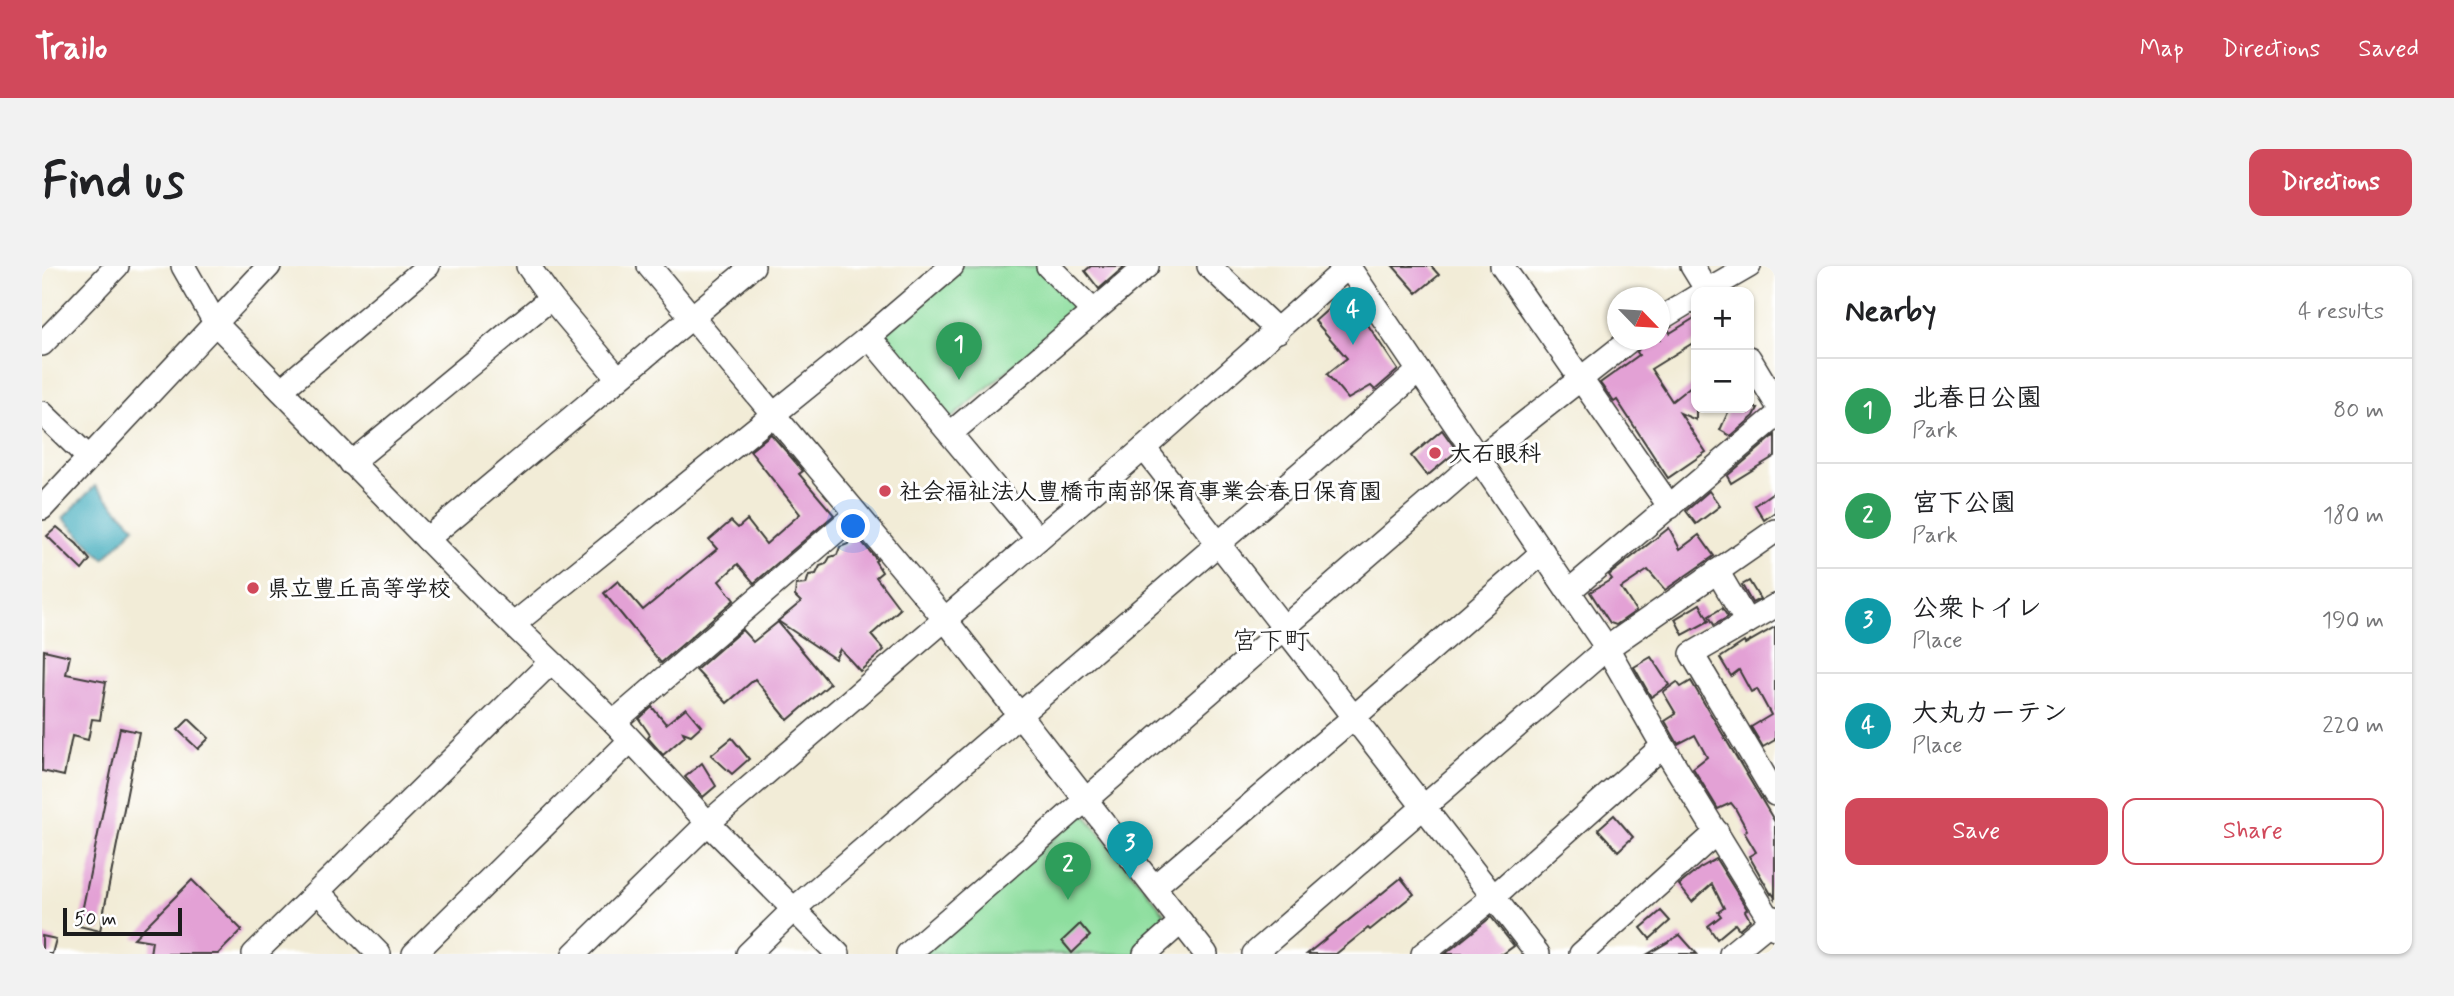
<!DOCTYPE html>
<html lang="en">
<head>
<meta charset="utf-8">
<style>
	body { margin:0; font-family:Mynerve,"Klee One",sans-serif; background:#f2f2f2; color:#202124 }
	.controls { position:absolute; right:21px; top:21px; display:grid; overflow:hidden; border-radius:14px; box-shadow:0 2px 5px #0004 }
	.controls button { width:63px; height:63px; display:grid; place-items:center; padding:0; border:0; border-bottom:2px solid #e0e0e0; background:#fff; color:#202124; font:35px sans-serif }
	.compass { position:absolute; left:1565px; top:21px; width:63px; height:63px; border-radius:50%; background:#fff; box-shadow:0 2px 5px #0004; rotate:115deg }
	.scale { position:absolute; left:21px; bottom:18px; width:119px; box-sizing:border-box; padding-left:7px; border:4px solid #1c1c1c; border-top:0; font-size:19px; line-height:24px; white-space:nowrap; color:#1c1c1c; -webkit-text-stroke:5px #fff; paint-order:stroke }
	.you { position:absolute; left:812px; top:261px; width:24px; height:24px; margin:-18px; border:5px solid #fff; border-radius:50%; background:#1a73e8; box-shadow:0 0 0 10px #1a73e833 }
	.badge { display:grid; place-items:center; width:46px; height:46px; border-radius:50%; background:#d1495b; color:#fff; font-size:23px; font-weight:700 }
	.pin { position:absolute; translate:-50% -58px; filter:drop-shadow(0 2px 4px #0008) }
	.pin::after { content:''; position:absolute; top:37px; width:24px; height:21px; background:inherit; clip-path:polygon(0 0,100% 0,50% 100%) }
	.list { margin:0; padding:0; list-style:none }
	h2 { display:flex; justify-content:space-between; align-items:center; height:91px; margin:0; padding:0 28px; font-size:30px }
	h2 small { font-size:23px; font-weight:400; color:#757577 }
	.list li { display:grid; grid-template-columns:46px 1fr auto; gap:21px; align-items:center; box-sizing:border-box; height:105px; padding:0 28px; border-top:2px solid #e0e0e0 }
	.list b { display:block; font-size:26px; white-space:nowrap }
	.list p { margin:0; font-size:23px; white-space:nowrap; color:#757577 }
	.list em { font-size:23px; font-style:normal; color:#757577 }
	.actions { display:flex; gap:14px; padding:21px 28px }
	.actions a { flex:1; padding:16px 0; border:2px solid #d1495b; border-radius:14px; text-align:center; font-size:24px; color:#d1495b }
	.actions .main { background:#d1495b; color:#fff }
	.map { position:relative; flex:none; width:1733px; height:688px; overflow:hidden; border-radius:14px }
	header { display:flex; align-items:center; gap:42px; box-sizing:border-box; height:98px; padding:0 35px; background:#d1495b; color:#fff }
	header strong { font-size:33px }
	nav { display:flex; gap:38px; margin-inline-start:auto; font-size:24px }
	.intro { display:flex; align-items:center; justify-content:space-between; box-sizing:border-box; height:168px; padding:0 42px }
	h1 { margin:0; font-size:49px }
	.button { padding:18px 32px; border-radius:14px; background:#d1495b; color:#fff; font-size:24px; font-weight:700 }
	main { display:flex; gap:42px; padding:0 42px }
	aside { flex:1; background:#fff; border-radius:14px; box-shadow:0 2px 5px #0004 }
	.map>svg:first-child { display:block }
	.green { fill:#8dde9e; stroke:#547d5d; stroke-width:2 }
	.water { fill:#3caabb; stroke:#2c636c; stroke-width:2 }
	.building { fill:#e3a1d5 }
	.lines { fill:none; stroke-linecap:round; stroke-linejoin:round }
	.minor-casing { stroke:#3c3b38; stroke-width:26 }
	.minor { stroke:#fff; stroke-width:23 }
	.poi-dot { fill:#d1495b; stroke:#fff; stroke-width:2.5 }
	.labels { text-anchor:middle; stroke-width:6; stroke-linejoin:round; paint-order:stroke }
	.poi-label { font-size:23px; font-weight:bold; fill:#1c1c1c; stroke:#fff; text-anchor:start }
	.quarter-label { font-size:26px; fill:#1c1c1c; stroke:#fff }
</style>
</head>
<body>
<header>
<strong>Trailo</strong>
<nav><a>Map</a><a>Directions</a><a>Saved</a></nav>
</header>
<div class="intro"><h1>Find us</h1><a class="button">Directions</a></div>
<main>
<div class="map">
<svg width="1733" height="688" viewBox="0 0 1733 688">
	<rect width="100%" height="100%" fill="#fff"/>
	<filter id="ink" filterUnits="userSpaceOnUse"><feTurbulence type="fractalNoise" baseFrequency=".0143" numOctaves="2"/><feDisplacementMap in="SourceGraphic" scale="14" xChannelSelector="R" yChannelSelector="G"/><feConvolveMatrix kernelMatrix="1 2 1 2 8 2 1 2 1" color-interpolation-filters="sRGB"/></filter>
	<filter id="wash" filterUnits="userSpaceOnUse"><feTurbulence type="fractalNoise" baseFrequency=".00686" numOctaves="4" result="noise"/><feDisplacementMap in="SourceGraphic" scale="28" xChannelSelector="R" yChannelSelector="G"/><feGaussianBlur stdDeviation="1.57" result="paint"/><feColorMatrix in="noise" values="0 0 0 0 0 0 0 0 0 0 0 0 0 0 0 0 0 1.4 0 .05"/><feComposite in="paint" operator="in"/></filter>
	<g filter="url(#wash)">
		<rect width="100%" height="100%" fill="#f2ecd7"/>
		<g class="green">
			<polygon points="919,0 996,0 1038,43 906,155 837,72"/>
			<polygon points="1039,549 1045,551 1128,654 1096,688 878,688"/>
		</g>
		<polygon class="water" points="53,220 93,261 62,293 21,252"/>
		<g id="blocks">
			<g class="building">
				<polygon points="1049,0 1083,0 1057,23 1043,5"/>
				<polygon points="1351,0 1389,0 1397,9 1375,27"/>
				<polygon points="1301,30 1326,59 1356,104 1333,124 1329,120 1306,133 1285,108 1305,92 1273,55"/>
				<polygon points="1654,51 1654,75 1609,103 1630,135 1654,116 1654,154 1638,147 1664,186 1626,212 1575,134 1572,136 1558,117 1597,89 1595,86 1601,78 1609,74 1618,74 1618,68 1627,64 1628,67"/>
				<polygon points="1688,142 1716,142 1712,150 1689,170 1678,164"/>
				<polygon points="1400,164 1415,185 1385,210 1369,190"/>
				<polygon points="729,168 761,205 757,208 792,249 712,317 696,298 677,315 692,334 619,397 562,327 576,315 601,344 675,283 667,274 689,255 696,262 705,254 724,278 758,248 708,185"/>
				<polygon points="1733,169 1733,190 1689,217 1685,210"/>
				<polygon points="1667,225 1678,240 1654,258 1644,245"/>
				<polygon points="1733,225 1733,246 1722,254 1713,239"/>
				<polygon points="15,261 35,278 48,294 40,304 5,270"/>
				<polygon points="1627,262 1638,283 1657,269 1672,290 1623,324 1606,304 1579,322 1594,345 1574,359 1568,357 1548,326 1570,313 1567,309"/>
				<polygon points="809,270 815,270 835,294 833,295 840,306 834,311 858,343 829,369 842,384 818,405 798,383 793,393 736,355 759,336 753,330 754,319 764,318 767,309 774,308 778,300 784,298 788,291 795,289 798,281 806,278"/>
				<polygon points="1707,315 1718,333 1710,337 1700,319"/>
				<polygon points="1658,338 1667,355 1641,369 1633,353"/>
				<polygon points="1680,342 1686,351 1672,359 1667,350"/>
				<polygon points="736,356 788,418 746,454 713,413 685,437 654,404 700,364 711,376"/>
				<polygon points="1733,361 1733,474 1721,481 1709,461 1729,449 1715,423 1709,426 1697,404 1689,410 1678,392 1702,376 1703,378"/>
				<polygon points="2,384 28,390 24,408 64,416 58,454 50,453 46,474 30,470 22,510 0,505"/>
				<polygon points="1609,391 1627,419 1609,431 1592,401"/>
				<polygon points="1649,415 1733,556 1733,632 1730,627 1729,628 1707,590 1714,586 1702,566 1705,564 1693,542 1689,537 1676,543 1651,502 1665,491 1653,469 1636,478 1623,455 1634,448 1621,426 1635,416 1639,421"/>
				<polygon points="610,441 624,458 644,442 659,460 649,469 641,466 643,470 621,489 606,472 608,469 597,453"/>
				<polygon points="147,453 167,472 156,483 136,464"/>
				<polygon points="78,462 97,466 58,665 37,660"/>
				<polygon points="690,472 707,493 690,508 669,489"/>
				<polygon points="660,497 674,520 661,531 643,511"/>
				<polygon points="1572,549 1591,571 1576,585 1556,563"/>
				<polygon points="1674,593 1705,643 1703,645 1708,654 1697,663 1693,658 1675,673 1666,660 1679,650 1676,646 1682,642 1670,618 1650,636 1637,619 1658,602"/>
				<polygon points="1359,612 1372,628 1328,664 1326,662 1294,688 1265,688"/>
				<polygon points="150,614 200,664 176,688 108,688 110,675 92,672"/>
				<polygon points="1619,645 1628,655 1608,673 1599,662"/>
				<polygon points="1449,651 1472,680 1461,688 1403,688"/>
				<polygon points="1038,658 1048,670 1030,687 1020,675"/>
				<polygon points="1638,669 1655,688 1606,688"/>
				<polygon points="0,670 14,673 10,688 0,688"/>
			</g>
		</g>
	</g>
	<g filter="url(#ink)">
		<use href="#blocks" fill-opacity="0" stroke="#3c3b38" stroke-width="2"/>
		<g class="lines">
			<g class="minor-casing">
				<g id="minor">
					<polyline points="141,0 174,58 436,325 572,456 666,557 796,688"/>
					<polyline points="486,0 509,32 576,112"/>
					<polyline points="607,0 902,352 1164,688"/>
					<polyline points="1006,0 1051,45"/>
					<polyline points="1167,0 1236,65"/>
					<polyline points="1306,0 1565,382 1621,480 1733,662"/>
					<polyline points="1460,0 1628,241"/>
					<polyline points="1650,0 1666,26"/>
					<polyline points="1662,26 1707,0"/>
					<polyline points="1618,53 1654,31"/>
					<polyline points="827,71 996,273"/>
					<polyline points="0,78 75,0"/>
					<polyline points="1707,92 1733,135"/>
					<polyline points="239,124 386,0"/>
					<polyline points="0,147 46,191"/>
					<polyline points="909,167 1105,0"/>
					<polyline points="1102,182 1496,688"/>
					<polyline points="309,197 509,32"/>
					<polyline points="0,242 227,0"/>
					<polyline points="385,273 711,0"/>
					<polyline points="1675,305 1705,356"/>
					<polyline points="1527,325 1733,151"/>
					<polyline points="1733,340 1650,388 1733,528"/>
					<polyline points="472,358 827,71 910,0"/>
					<polyline points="572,456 814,248"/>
					<polyline points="1112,621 1312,451 1501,286"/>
					<polyline points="276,626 337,688"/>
					<polyline points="212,688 509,396"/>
					<polyline points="372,688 588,475"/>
					<polyline points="532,688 666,557 1102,182 1307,0"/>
					<polyline points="706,688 753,642 1377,105"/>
					<polyline points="866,688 1438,192 1588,74"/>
					<polyline points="1103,688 1139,656"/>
					<polyline points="1212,688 1565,382 1733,265"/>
					<polyline points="1381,688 1451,631 1621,480"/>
					<polyline points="1539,688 1675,566"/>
					<polyline points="1689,688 1733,652"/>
				</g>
			</g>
			<use href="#minor" class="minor"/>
		</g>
	</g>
	<g class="poi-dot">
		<circle cx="1393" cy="187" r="7"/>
		<circle cx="843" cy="225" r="7"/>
		<circle cx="211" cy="322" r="7"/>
	</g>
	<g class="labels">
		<g class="poi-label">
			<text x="1407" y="195">大石眼科</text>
			<text x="857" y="233">社会福祉法人豊橋市南部保育事業会春日保育園</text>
			<text x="225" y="330">県立豊丘高等学校</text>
		</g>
		<g class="quarter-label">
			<text x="1229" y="383">宮下町</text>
		</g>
	</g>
</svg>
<div class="controls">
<button>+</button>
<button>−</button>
</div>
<svg class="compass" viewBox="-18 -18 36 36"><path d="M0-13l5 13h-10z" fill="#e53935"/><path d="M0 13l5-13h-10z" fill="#757577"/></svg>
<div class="scale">50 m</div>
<div class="you"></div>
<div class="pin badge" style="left:917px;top:114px;background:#2e9e5b">1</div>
<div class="pin badge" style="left:1026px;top:634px;background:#2e9e5b">2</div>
<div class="pin badge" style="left:1088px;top:613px;background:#0f9aa8">3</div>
<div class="pin badge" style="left:1311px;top:79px;background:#0f9aa8">4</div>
</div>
<aside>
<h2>Nearby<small>4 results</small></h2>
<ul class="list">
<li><span class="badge" style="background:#2e9e5b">1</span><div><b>北春日公園</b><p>Park</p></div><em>80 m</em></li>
<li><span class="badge" style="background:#2e9e5b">2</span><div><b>宮下公園</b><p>Park</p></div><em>180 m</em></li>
<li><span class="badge" style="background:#0f9aa8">3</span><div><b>公衆トイレ</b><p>Place</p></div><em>190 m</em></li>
<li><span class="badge" style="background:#0f9aa8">4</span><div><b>大丸カーテン</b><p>Place</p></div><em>220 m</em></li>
</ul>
<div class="actions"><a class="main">Save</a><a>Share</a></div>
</aside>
</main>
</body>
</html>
